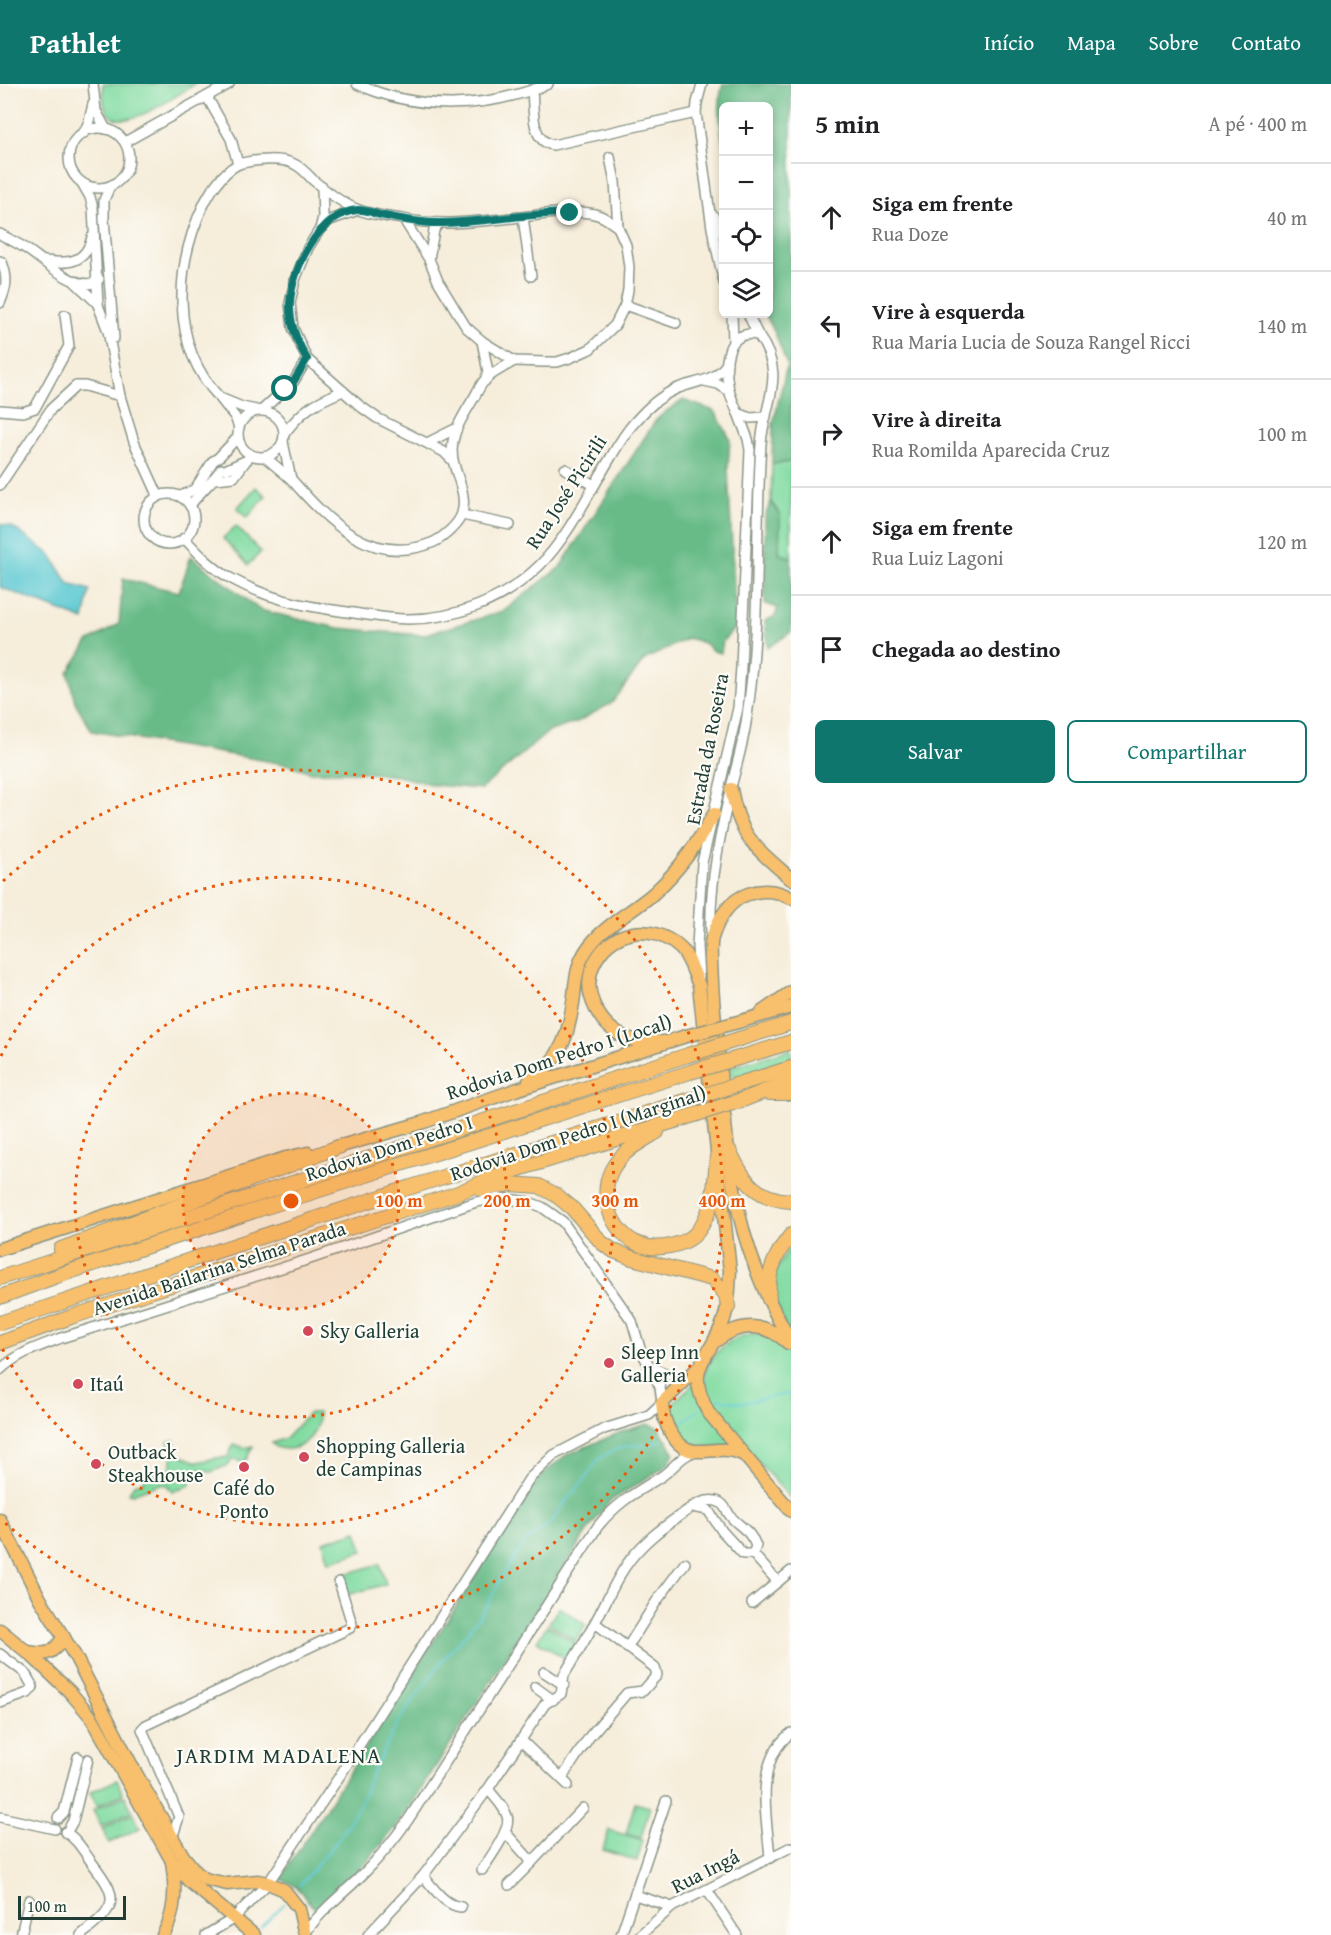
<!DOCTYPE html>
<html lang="pt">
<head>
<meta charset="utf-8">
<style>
	body { margin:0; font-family:"Gentium Book Plus",serif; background:#f2f2f2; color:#202124 }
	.controls { position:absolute; right:18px; top:18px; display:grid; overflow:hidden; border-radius:9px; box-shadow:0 3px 9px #0003 }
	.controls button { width:54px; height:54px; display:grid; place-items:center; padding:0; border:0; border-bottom:2px solid #e0e0e0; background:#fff; color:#202124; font:30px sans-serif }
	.scale { position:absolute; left:18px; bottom:15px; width:108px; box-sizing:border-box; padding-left:6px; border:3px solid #1f3d34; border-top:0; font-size:16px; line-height:21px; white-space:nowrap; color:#1f3d34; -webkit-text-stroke:4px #fdfcf7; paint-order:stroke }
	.stop { position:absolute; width:18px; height:18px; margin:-14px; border:4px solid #0f766e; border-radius:50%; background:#fff }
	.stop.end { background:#0f766e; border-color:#fff; box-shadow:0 2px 6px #0008 }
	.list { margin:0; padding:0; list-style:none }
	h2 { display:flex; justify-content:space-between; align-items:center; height:78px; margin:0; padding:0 24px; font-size:26px }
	h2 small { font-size:20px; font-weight:400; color:#757577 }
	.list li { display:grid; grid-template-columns:39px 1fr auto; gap:18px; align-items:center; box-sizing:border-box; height:108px; padding:0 24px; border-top:2px solid #e0e0e0 }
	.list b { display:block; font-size:22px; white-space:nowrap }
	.list p { margin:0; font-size:20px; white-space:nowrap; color:#757577 }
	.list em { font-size:20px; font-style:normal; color:#757577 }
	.actions { display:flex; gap:12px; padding:18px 24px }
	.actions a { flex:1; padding:14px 0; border:2px solid #0f766e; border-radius:9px; text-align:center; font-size:21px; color:#0f766e }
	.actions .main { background:#0f766e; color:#fff }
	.icon { flex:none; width:33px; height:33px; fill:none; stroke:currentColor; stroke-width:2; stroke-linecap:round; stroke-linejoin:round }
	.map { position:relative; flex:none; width:791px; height:1851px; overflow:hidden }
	header { display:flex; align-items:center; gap:36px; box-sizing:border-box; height:84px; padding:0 30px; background:#0f766e; color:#fff }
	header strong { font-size:28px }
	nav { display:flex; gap:33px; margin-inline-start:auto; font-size:21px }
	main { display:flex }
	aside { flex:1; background:#fff }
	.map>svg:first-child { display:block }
	.green { fill:#81dba1; stroke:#508c6a; stroke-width:1.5 }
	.forest { fill:#68bb87; stroke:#447c5e; stroke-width:1.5 }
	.water { fill:#5cc9d2; stroke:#3e8383; stroke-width:1.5 }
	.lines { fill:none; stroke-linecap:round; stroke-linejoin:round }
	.stream { stroke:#5cc9d2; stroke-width:2 }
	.minor-casing { stroke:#8a9587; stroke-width:12 }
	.major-casing { stroke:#8a9587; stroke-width:15 }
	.highway-casing { stroke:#8a9587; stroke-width:16 }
	.minor { stroke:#fff; stroke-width:9 }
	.major { stroke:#f8bf6c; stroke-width:12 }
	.highway { stroke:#f8bf6c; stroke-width:14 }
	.major-bridge-casing { stroke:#8a9587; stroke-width:15; stroke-linecap:butt }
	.highway-bridge-casing { stroke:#8a9587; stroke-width:16; stroke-linecap:butt }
	.major-bridge { stroke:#f8bf6c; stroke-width:12 }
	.highway-bridge { stroke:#f8bf6c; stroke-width:14 }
	.route { stroke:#0f766e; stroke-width:8 }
	.ring { fill:none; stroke:#e8590c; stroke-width:3; stroke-dasharray:3 6 }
	.poi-dot { fill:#d1495b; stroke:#fdfcf7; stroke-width:2 }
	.labels { text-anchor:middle; stroke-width:4.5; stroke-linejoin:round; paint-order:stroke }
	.street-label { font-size:20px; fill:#1f3d34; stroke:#fdfcf7 }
	.poi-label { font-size:20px; fill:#1f3d34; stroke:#fdfcf7; text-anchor:start }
	.quarter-label { font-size:22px; letter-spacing:1.5px; fill:#1f3d34; stroke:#fdfcf7 }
	.centre { fill:#e8590c; stroke:#fdfcf7; stroke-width:3 }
	.ring-label { font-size:18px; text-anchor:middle; font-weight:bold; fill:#e8590c; stroke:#fdfcf7; stroke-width:4.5; stroke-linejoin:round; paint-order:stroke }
</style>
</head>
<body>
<header>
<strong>Pathlet</strong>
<nav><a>Início</a><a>Mapa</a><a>Sobre</a><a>Contato</a></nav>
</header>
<main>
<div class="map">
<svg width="791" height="1851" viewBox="0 0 791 1851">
	<rect width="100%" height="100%" fill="#fdfcf7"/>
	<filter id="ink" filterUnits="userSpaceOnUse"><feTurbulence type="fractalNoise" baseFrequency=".0167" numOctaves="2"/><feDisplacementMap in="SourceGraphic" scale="12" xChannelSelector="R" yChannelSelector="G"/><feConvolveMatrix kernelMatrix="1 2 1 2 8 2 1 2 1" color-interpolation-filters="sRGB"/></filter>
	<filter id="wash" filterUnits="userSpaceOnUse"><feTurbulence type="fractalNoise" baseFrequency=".008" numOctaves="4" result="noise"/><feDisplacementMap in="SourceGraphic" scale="24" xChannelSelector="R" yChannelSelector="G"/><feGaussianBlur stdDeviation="1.35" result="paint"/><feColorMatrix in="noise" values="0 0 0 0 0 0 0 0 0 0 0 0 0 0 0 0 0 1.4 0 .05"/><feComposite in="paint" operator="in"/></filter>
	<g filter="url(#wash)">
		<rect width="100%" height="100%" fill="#f6edda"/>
		<g class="green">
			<path d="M 103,0 L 195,0 C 178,10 123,52 107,28 C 102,20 103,9 103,0 Z"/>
			<polygon points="791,378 791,473 779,470 780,430 771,418 772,380"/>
			<polygon points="256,403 266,412 247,434 237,424"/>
			<polygon points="236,442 261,468 248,481 223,454"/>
			<polygon points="791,965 791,977 760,987 732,993 730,983"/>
			<polygon points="791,1159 791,1255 768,1203"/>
			<path d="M 760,1249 L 772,1253 L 791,1267 L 791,1415 L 711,1325 C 709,1320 705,1313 704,1307 C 699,1275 730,1250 760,1249 Z"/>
			<polygon points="694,1299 734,1362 710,1363 691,1360 676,1349 669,1328 671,1321"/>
			<path d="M 309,1329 L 318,1329 C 319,1352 299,1371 276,1363 L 272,1359 L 286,1354 Z"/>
			<polygon points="174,1356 178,1370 197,1378 222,1373 227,1374 234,1360 244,1364 253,1362 246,1376 241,1378 234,1375 231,1377 229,1381 211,1388 200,1386 196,1392 191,1395 190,1401 172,1408 167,1401 160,1400 132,1410 129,1409 134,1400 143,1398 146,1393 171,1385 173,1368 168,1358"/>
			<polygon points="357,1447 363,1467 329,1478 323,1458"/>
			<polygon points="380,1480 386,1500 347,1511 342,1491"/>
			<polygon points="559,1523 586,1541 576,1557 549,1539"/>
			<polygon points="547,1541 577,1560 567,1576 537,1557"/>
			<polygon points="117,1696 123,1710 97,1722 90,1708"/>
			<polygon points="125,1712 132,1727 101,1742 93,1726"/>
			<polygon points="635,1719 650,1723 641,1754 626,1750"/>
			<polygon points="133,1729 140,1744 109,1759 102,1744"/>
			<polygon points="609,1746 643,1756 637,1777 603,1766"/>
		</g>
		<g class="forest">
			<path d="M 723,0 L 791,0 L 791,378 L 772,380 L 773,340 L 787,281 L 775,249 L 765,230 L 768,230 L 768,22 L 724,22 L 723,60 C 720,42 717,17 723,0 Z"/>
			<polygon points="683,316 715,327 730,355 728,384 736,543 723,557 721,569 713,567 704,559 688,554 644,576 612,619 577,638 548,648 481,705 435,701 398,692 359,688 311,688 290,681 92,647 75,618 68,589 88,558 119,540 123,495 179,508 191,472 260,526 338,544 422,551 502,528 560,483 656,336 666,327"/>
			<polygon points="771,418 780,430 779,470 791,473 791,548 768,564 765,537 775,532 778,524 765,520 765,432"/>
			<path d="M 647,1340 L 659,1344 L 674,1368 L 668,1381 L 610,1417 L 590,1443 L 400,1738 L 367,1778 L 318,1826 C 309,1821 308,1816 301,1808 C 296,1801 288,1798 280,1795 L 457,1521 L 527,1409 L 543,1390 L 566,1371 L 621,1348 Z"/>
		</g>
		<polygon class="water" points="0,440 12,443 51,471 69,500 90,506 84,536 0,503"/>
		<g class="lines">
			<g class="stream">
				<polyline points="719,1315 742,1319 786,1310 791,1311"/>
				<polyline points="675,1343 699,1326"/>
				<polyline points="300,1801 339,1755 360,1720 371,1690 400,1635 447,1570 467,1549 488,1520 501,1494 525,1458 551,1439 565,1418 582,1399 598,1376 610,1368 626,1362 653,1360 662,1355"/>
				<polyline points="261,1843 284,1820"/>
			</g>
		</g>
	</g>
	<g filter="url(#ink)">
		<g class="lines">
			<g class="minor-casing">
				<g id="minor">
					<polyline points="93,0 96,27 106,45"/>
					<path d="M 357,0 C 419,28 486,25 548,0"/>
					<polyline points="702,0 697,19 696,29 712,144 724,199"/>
					<path d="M 532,6 C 534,24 530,57 553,61 L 696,29"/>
					<polyline points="207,13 231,55 238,80"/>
					<circle cx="99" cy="74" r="30"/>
					<polyline points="84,49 89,37 93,20"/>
					<polyline points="125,58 229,0"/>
					<polyline points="82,99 90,113 93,124 98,221 108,247 120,312 134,358 158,411"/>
					<polyline points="110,102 104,116 104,135 114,254"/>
					<polyline points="358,126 330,136 320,145 308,164 295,196 290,219 293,244 307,275 360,322 377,334 444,368 453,377"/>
					<polyline points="713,131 724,153"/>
					<polyline points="523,133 531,192"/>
					<polyline points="404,136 429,175 438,197 466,243 482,257 514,277 544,278 557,278 570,274 590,265 615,241 625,221 628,206 629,183 626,161 618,143 615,98 610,73"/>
					<polyline points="320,145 323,133 322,103"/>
					<path d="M 0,150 C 9,155 17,159 25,164 C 41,174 81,213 99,195"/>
					<polyline points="429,175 434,146 439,139"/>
					<path d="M 0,177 L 2,178 C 8,194 7,203 0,219"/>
					<path d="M 44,177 C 67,180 86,180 92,153"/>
					<polyline points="75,198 98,220"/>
					<polyline points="625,221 676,239"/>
					<polyline points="732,230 733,257"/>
					<polyline points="748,230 758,251"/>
					<polyline points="482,257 488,288 485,297"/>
					<polyline points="704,297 718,300 729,307"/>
					<path d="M 220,314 C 169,261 175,179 205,118 C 212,104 227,83 242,79 C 256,76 283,73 296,81 C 302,84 308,91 313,96 C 326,107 342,120 359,126 C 372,131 389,133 403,135 C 441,143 483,137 521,133 C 544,131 576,124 598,131 C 605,133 612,139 618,143"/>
					<polyline points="0,326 23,328 35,324 69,262 65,231"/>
					<circle cx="261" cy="350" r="23"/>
					<polyline points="239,343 235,333 220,314 242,323 261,327 294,297 307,275"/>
					<path d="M 284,350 C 303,325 314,319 343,307"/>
					<polyline points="427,359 455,345"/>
					<polyline points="265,373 291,395 283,358"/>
					<polyline points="227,385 247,376"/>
					<polyline points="565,385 594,401"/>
					<polyline points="215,395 234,393 245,378"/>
					<path d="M 291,395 C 328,437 372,484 434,458 C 444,453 459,440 462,429 C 467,412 458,396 454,380 C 447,356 460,337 472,317 C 476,311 479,303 484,297 C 491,289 505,283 514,277"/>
					<polyline points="0,401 51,325 76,302 85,302 120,312"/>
					<circle cx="169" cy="435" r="25"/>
					<polyline points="181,412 195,405 213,377 218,374 238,353"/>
					<path d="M 190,422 C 199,408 212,399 221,385"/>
					<polyline points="462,431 510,441"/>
					<path d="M 184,454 C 198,469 214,486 232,495 C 266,514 303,522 340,527 C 362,530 386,535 408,535 C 457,535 504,516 539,482 C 567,455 590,407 611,373 C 618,361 625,349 634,339 C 645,326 660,312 676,305 C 694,297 716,298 727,279"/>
					<path d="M 711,851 C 709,801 720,751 731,703 C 737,680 744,656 747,632 C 761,542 755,450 761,360 C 764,318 788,292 758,251 C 724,244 724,283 729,306 C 731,314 735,322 738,329 L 750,334 L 766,333"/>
					<polyline points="699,893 697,862 702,779 738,624 741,583 750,366 748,355 738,329"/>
					<polyline points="651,1283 674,1293 692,1291"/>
					<path d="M 0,1286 C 18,1269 38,1263 61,1254 L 310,1175 L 476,1118 L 500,1114 L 529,1118 L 542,1123 L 563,1138 L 632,1237 L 640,1264 L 660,1303 L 662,1319 L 649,1331 L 604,1345 L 554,1371 L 529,1395 L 339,1693 L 268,1799 L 233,1835 L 206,1851"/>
					<polyline points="692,1423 708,1426 722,1447 743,1470 753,1470 778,1498"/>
					<polyline points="752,1519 791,1487"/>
					<polyline points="627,1564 656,1518 685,1479"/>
					<polyline points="0,1570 25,1589 33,1603 28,1609 0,1619"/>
					<polyline points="544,1588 564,1601"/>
					<polyline points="535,1603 553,1616"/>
					<polyline points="521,1656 568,1701"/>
					<polyline points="562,1694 590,1652 627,1609 643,1607 657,1591 655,1584 595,1539"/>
					<polyline points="0,1733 55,1745"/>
					<polyline points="58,1734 64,1728 78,1673"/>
					<polyline points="69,1744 73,1737 88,1675"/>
					<path d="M 65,1748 C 76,1754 83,1766 90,1776 C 120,1815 119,1821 81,1851"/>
					<polyline points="505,1748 532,1778 583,1724"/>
					<polyline points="172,1754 179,1733 142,1645 146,1641 350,1544 352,1540 339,1498"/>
					<path d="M 770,1774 C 767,1733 753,1678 791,1649"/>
					<path d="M 482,1786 C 489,1775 512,1745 507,1732 C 504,1722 494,1713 488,1705"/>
					<path d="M 423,1792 C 434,1804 444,1821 461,1823"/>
					<polyline points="509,1801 532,1778"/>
					<polyline points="707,1806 737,1851"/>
					<polyline points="635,1811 672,1823"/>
					<polyline points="21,1851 29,1816"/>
					<path d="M 304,1851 C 320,1826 346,1808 366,1787 C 382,1771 395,1754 408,1736 L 598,1442 C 620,1416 634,1410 662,1392 C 674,1384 681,1371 696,1367"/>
					<path d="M 368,1851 L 423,1792 L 488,1705 L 545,1620 L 561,1610 L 564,1591 C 576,1571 588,1552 599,1531 C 607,1516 615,1498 625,1483 C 640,1460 663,1443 685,1428 C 694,1421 707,1413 719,1418 C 726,1421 727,1430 733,1435 C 743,1445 751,1448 756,1462 L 753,1470"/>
					<polyline points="621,1851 666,1717"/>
					<polyline points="640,1851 672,1823 791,1763"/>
				</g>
			</g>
			<g class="major-casing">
				<g id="major">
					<path d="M 731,705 C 740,754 755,763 791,795"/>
					<path d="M 791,814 C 777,806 763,805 748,810 C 728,817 718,835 712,854 C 710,861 711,870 711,877 C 712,900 713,923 716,946 C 723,1013 726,1084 744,1149 C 755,1187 771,1224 791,1258"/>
					<polyline points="762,928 791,908"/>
					<polyline points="738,938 791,923"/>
					<path d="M 664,958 C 652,958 638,958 627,954 C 601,944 581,910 593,882 C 608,846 651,837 680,864 C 689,872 694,890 699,901 L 730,1187 C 729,1204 729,1222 723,1238 C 708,1279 684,1281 708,1328 L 791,1427"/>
					<path d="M 529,997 C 563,975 569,949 574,912 C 575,900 576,887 581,876 C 595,845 629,831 654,809 C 682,783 695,762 714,730"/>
					<polyline points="334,1064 421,1039 515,1006 686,952"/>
					<polyline points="0,1165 286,1074 308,1069"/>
					<path d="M 716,1257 C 739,1238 766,1238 788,1259"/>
					<path d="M 698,1284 L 662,1319 C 663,1338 674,1365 695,1367 C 712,1368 726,1362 742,1370"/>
					<polyline points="0,1436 40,1515 75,1572 134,1686 183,1772 196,1788 205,1795 227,1800 258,1797 268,1799 284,1806 299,1825 305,1851"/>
					<polyline points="0,1546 32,1572 70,1608 92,1634 172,1777 190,1798 254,1851"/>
					<path d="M 27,1568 C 49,1571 51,1571 64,1553"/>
					<path d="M 163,1851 C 176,1829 176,1802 172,1778"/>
				</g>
			</g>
			<g class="highway-casing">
				<g id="highway">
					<polyline points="739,955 791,939"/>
					<polyline points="742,973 791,958"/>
					<polyline points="745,998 791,984"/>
					<polyline points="769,1009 791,1009"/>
					<polyline points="745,1015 791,997"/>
					<path d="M 657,1048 C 642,1057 624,1066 614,1082 C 597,1108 610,1147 638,1160 C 648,1164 660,1164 670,1162 C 680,1160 692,1155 698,1147 C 715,1124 715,1098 717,1072"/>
					<path d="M 729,1066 C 743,1096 755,1115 791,1117"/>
					<polyline points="481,1105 510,1100 539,1102 556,1111 572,1124 602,1159 614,1167 632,1174 712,1195 726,1211 728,1223"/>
					<polyline points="61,1165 341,1062"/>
					<polyline points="0,1194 688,971"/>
					<polyline points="0,1213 57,1192 269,1122 690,988"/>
					<path d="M 769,1215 C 766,1190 775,1170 791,1151"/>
					<polyline points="0,1239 408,1104 692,1015"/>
					<polyline points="0,1259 71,1233 458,1109 499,1091 694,1031"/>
				</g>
			</g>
			<use href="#minor" class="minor"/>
			<use href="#major" class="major"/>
			<use href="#highway" class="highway"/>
			<g class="major-bridge-casing">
				<polyline id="major-bridge" points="686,952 738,938"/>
			</g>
			<g class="highway-bridge-casing">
				<g id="highway-bridge">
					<polyline points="688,971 739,955"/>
					<polyline points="690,988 742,973"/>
					<polyline points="692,1015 745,998"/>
					<polyline points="694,1031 745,1015"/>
				</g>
			</g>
			<use href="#major-bridge" class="major-bridge"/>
			<use href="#highway-bridge" class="highway-bridge"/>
		</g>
	</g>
	<g class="lines" filter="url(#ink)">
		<path class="route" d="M 285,305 L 294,297 L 307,275 C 297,258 289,239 290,219 C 292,184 319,130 357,126 C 364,125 373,129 380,131 C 399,135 418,139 438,139 C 482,139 526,129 570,129"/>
	</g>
	<circle cx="291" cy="1117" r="108" fill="#e8590c" fill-opacity=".12"/>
	<g class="ring">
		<circle cx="291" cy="1117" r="108"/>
		<circle cx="291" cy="1117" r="216"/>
		<path d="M1 972A324 324 0 1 1 1 1262"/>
		<path d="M3 797A431 431 0 1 1 3 1437"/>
	</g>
	<g class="poi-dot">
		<circle cx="308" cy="1247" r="6"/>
		<circle cx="609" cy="1279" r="6"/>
		<circle cx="78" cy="1300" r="6"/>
		<circle cx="304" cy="1373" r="6"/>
		<circle cx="96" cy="1380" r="6"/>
		<circle cx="244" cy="1383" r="6"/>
	</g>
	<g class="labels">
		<g class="street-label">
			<text transform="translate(566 408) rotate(-57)" y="7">Rua José Picirili</text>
			<text transform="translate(707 665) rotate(-79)" y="7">Estrada da Roseira</text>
			<text transform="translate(559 973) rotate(-18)" y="7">Rodovia Dom Pedro I (Local)</text>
			<text transform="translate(578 1049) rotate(-18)" y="7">Rodovia Dom Pedro I (Marginal)</text>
			<text transform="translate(389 1064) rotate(-18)" y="7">Rodovia Dom Pedro I</text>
			<text transform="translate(219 1184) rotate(-18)" y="7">Avenida Bailarina Selma Parada</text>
			<text transform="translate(705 1787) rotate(-27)" y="7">Rua Ingá</text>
		</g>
		<g class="poi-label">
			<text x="320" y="1254">Sky Galleria</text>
			<text x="621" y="1275">Sleep Inn<tspan x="621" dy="23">Galleria</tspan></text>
			<text x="90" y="1307">Itaú</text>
			<text x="316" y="1369">Shopping Galleria<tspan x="316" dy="23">de Campinas</tspan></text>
			<text x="108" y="1375">Outback<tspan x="108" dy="23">Steakhouse</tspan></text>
			<text x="244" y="1411" text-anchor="middle">Café do<tspan x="244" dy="23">Ponto</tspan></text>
		</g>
		<g class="quarter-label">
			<text x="279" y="1679">JARDIM MADALENA</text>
		</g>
	</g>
	<circle cx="291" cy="1117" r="9" class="centre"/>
	<g class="ring-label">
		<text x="399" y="1123">100 m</text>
		<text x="507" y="1123">200 m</text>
		<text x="615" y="1123">300 m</text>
		<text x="722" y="1123">400 m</text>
	</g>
</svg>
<div class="controls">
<button>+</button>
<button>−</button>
<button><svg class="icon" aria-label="locate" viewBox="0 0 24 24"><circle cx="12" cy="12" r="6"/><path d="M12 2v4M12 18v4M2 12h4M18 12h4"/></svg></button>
<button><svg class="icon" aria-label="layers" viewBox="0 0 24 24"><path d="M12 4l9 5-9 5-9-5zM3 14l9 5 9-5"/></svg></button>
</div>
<div class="scale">100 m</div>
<div class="stop" style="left:285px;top:305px"></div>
<div class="stop end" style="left:570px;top:129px"></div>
</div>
<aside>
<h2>5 min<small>A pé · 400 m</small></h2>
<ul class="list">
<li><svg class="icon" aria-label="ahead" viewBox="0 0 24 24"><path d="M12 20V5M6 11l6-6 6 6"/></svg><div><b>Siga em frente</b><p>Rua Doze</p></div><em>40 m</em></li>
<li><svg class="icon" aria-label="left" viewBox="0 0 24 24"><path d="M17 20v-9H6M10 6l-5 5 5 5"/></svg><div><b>Vire à esquerda</b><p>Rua Maria Lucia de Souza Rangel Ricci</p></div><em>140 m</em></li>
<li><svg class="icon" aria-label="right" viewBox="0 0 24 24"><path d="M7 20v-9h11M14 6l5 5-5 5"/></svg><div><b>Vire à direita</b><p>Rua Romilda Aparecida Cruz</p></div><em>100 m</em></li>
<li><svg class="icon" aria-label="ahead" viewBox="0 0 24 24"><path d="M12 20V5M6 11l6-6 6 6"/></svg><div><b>Siga em frente</b><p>Rua Luiz Lagoni</p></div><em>120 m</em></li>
<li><svg class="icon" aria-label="arrive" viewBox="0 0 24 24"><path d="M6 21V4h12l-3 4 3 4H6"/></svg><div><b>Chegada ao destino</b></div></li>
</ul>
<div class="actions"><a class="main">Salvar</a><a>Compartilhar</a></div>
</aside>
</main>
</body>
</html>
